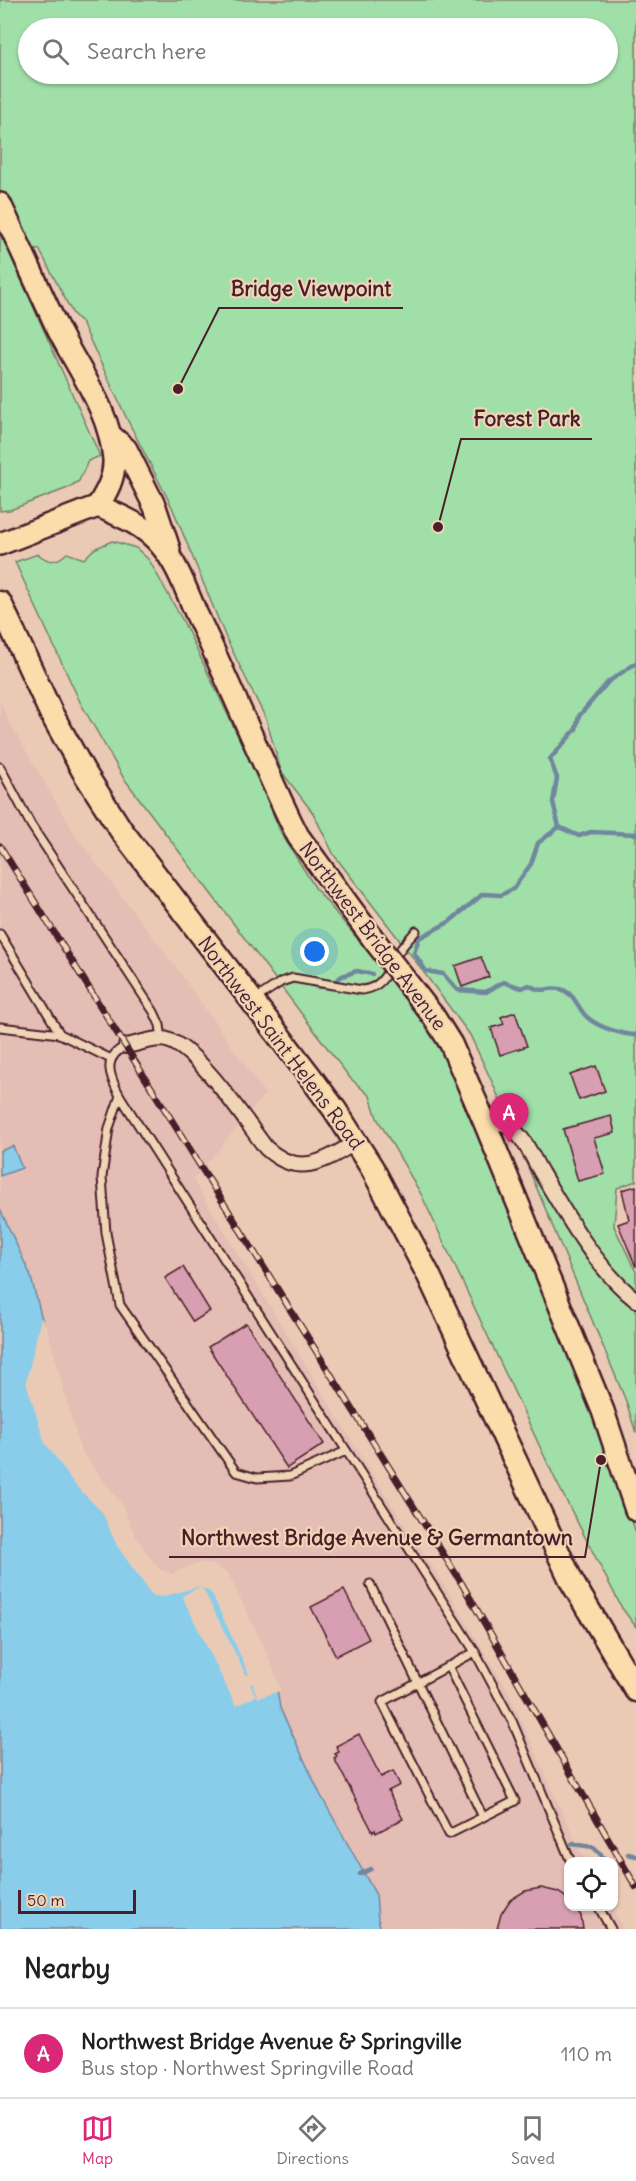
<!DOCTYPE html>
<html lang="en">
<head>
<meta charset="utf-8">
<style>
	body { margin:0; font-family:Delius,sans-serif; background:#f2f2f2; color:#202124 }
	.controls { position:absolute; right:18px; bottom:18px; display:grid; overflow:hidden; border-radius:12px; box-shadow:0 2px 4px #0004 }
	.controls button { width:54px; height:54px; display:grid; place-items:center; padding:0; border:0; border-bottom:2px solid #e0e0e0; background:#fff; color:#202124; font:30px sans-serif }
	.scale { position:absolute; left:18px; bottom:15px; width:118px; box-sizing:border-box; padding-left:6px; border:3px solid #4a1f2b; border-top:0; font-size:16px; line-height:21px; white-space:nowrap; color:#4a1f2b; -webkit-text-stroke:4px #efd5b6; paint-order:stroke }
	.you { position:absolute; left:315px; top:952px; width:21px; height:21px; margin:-15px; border:4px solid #fff; border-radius:50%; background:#1a73e8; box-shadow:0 0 0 9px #1a73e833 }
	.badge { display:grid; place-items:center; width:39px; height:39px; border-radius:50%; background:#db2777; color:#fff; font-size:20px; font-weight:700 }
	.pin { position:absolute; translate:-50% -50px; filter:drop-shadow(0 2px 3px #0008) }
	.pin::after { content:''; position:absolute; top:32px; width:21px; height:18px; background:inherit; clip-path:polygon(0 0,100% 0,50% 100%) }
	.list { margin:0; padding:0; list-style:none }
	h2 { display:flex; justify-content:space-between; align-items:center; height:78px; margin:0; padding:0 24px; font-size:26px }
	h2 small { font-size:20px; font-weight:400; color:#757577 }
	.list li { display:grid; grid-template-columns:39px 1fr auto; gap:18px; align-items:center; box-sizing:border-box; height:90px; padding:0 24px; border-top:2px solid #e0e0e0 }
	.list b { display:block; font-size:22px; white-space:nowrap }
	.list p { margin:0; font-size:20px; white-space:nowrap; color:#757577 }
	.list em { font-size:20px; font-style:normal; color:#757577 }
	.icon { flex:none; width:33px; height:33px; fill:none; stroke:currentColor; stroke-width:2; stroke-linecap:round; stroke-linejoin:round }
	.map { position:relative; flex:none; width:636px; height:1929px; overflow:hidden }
	.search { position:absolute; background:#fff; box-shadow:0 2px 4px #0004; left:18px; right:18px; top:18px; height:66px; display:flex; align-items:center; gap:15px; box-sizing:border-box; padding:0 21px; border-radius:33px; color:#757577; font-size:22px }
	.sheet { height:168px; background:#fff }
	nav { display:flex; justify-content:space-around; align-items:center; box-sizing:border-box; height:84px; border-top:2px solid #e0e0e0; background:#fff; font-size:16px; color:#757577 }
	nav a { display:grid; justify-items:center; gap:3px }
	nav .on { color:#db2777 }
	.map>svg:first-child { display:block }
	.built { fill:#e4bdb4 }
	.green { fill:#a0dfa8; stroke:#757f6a; stroke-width:1.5; fill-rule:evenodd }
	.water { fill:#89cdea; stroke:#70879e; stroke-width:1.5 }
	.pier { fill:#eacab5; fill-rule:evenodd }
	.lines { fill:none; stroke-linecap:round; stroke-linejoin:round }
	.stream { stroke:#70879e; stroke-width:4.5 }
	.building { fill:#d79fb1; stroke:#4a1f2b; stroke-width:1.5 }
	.service-casing { stroke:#4a1f2b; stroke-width:11 }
	.minor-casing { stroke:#4a1f2b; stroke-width:18 }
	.primary-casing { stroke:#4a1f2b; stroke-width:26 }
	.trunk-casing { stroke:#4a1f2b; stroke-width:27 }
	.service { stroke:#efd5b6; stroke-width:7 }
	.minor { stroke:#efd5b6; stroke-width:14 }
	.primary { stroke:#fbdcab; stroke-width:21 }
	.trunk { stroke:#fbdcab; stroke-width:22 }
	.rail-casing { stroke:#4a1f2b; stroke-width:7 }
	.rail { stroke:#efd5b6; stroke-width:4.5; stroke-dasharray:14; stroke-linecap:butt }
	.primary-bridge-casing { stroke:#4a1f2b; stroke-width:26; stroke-linecap:butt }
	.primary-bridge { stroke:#fbdcab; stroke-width:21 }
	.labels { text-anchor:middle; stroke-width:4.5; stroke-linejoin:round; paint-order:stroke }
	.street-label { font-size:20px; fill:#4a1f2b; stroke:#efd5b6 }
	.leader { fill:none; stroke:#4a1f2b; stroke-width:2 }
	.callout-dot { fill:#4a1f2b; stroke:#efd5b6; stroke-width:2 }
	.callout-label { font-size:21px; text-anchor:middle; font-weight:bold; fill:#4a1f2b; stroke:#efd5b6; stroke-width:4.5; stroke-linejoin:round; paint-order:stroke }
</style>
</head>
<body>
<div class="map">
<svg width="636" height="1929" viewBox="0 0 636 1929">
	<rect width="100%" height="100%" fill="#eacab5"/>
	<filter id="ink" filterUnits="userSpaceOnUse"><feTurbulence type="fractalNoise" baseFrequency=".0167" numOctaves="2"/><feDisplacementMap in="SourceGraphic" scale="12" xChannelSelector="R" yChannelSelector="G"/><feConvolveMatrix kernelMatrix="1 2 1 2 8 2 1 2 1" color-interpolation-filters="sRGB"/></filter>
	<g filter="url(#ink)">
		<polygon class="built" points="0,702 8,720 77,838 178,970 265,1094 193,1180 371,1472 437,1574 507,1689 576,1842 586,1861 568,1862 568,1906 611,1907 624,1929 381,1929 378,1919 376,1895 320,1794 280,1708 276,1682 166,1575 157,1571 77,1450 30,1274 0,1209 0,1176 21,1168 13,1146 0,1151"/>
		<g class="green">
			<path d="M 0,0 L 636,0 L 636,1181 L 617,1188 L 614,1226 L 636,1272 L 636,1433 L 626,1401 L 493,1084 L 470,1035 L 411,955 L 334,855 L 313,813 L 281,771 L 266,719 L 226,638 L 172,507 L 127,419 L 82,323 L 73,314 L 39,249 L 12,259 L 100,456 L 88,461 L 79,481 L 68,488 L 10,510 L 0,511 ZM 28,28 L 608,28 L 608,74 L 28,74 Z"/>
			<path d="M 112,541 L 136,548 L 149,560 L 183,621 L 258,778 L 281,833 L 316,889 L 423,1017 L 447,1062 L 597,1412 L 636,1533 L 636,1627 L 622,1608 L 557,1483 L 421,1194 L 377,1118 L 370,1096 L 350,1078 L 123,777 L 80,702 L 15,562 L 38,554 C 49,563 56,563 67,553 L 84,559 L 94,549 Z"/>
		</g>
		<g class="water">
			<polygon points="13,1146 22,1168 0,1176 0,1151"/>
			<polygon points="0,1209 30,1274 77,1450 157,1571 166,1575 207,1564 276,1682 280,1708 320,1794 376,1895 378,1919 381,1929 0,1929"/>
		</g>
		<path class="pier" d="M 41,1318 L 46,1325 L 80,1449 L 122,1505 L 136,1537 L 159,1569 L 167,1572 L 171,1573 L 203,1562 L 217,1567 L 228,1573 L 268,1656 L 278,1681 L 280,1691 L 258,1698 L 252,1683 L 250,1684 L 256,1696 L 236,1706 L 182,1596 L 201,1586 L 161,1597 L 152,1595 L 117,1546 L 102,1512 L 75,1485 L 45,1443 L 26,1382 ZM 202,1587 L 212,1594 L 249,1674 L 246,1675 Z"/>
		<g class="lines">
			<g class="stream">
				<path d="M 559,827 L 538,843 L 531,864 L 513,889 L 501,895 L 483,894 L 449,922 L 419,938 L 414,953 L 426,971 L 443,974 L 457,990 L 486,992 L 503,982 L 522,988 L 529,985 C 545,995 546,986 560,989 C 576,993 577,1009 588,1018 C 598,1027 623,1035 636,1035"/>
				<polyline points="559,827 553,802 557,778 550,759 576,729 579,716 608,682 636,663"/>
				<polyline points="559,827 579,836 591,832 636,834"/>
				<polyline points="302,982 319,987 330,985 342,976 357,971 372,974"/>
				<polyline points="572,1844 593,1847 608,1862"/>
				<polyline points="628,1854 636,1856"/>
				<polyline points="360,1874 371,1869"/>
			</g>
		</g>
		<g class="building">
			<polygon points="481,957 489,977 462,987 455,966"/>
			<polygon points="515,1012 527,1046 500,1055 491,1028 504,1024 501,1017"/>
			<polygon points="596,1066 605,1091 579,1100 570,1075"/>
			<polygon points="611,1116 615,1133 594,1138 605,1174 578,1181 563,1129"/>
			<polygon points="636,1186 636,1267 618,1224 629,1220 622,1190"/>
			<polygon points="183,1267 210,1311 193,1322 165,1278"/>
			<polygon points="246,1323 324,1444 287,1468 208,1347"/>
			<polygon points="344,1590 369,1639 336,1656 311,1607"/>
			<polygon points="359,1734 381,1777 393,1771 400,1785 388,1791 403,1819 376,1833 375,1830 373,1832 334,1758 337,1756 335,1754 339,1752 336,1746"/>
			<polygon points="541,1888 558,1892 568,1899 568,1906 575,1906 581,1916 583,1929 497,1929 501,1914 510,1900 525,1891"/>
		</g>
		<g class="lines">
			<g class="service-casing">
				<g id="service">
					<polyline points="0,767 31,825 154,1012 160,1025 162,1039"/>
					<polyline points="0,934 60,1034 111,1059"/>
					<path d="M 254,1000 L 281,982 L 293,978 L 362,990 C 385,988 389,966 400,950 C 405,943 411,937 416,931"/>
					<polyline points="0,1027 60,1034"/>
					<path d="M 126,1046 C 101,1058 110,1077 120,1096 L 475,1652 L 513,1723 L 571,1862"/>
					<polyline points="120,1096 109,1128 102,1177 106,1233 120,1305 236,1472 257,1478 290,1476 346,1451"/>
					<polyline points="370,1584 483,1817"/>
					<polyline points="448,1666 515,1801 449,1834 382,1702 475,1652"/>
					<polyline points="598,1906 611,1929"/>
				</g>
			</g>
			<g class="minor-casing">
				<g id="minor">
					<path d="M 126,1046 C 137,1044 150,1039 162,1039 C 194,1041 246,1122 266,1148 C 299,1178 323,1162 356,1142"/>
					<path d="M 485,1123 C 495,1122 503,1121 511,1128 C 525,1138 533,1159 542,1174 C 566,1215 598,1271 636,1300"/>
				</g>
			</g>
			<g class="primary-casing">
				<g id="primary">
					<path d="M 0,204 C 19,244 37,285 56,325 C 77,369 110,409 114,459 C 115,477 107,491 98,506"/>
					<polyline points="110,435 126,449 155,507 169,549"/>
					<path d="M 98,506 C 121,516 144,525 160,544 C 177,563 186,590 196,613 C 229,682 258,753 291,822 L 298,836 L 341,895"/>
					<polyline points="0,544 98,506"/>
					<polyline points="434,1017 451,1044 485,1123 603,1411 636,1510"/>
				</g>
			</g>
			<g class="trunk-casing">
				<polyline id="trunk" points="0,603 51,713 84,772 121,830 309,1075 335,1110 372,1168 429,1276 572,1582 636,1690"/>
			</g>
			<use href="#service" class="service"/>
			<use href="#minor" class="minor"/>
			<use href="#primary" class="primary"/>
			<use href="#trunk" class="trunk"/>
			<g class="rail-casing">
				<polyline id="rail" points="0,846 462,1584 636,1887"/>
			</g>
			<use href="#rail" class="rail"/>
			<g class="primary-bridge-casing">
				<polyline id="primary-bridge" points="341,895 374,940 434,1017"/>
			</g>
			<use href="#primary-bridge" class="primary-bridge"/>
		</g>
	</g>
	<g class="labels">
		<g class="street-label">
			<text transform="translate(373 936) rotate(53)" y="7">Northwest Bridge Avenue</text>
			<text transform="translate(281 1043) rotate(53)" y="7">Northwest Saint Helens Road</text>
		</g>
	</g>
	<path class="leader" d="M178 389L219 308H403M438 527L461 439H592M601 1460L585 1557H169"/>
	<g class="callout-dot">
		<circle cx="178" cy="389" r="6"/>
		<circle cx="438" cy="527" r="6"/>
		<circle cx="601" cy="1460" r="6"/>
	</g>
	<g class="callout-label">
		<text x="311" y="296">Bridge Viewpoint</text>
		<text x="527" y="426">Forest Park</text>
		<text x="377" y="1545">Northwest Bridge Avenue &amp; Germantown</text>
	</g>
</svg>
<div class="controls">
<button><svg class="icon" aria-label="locate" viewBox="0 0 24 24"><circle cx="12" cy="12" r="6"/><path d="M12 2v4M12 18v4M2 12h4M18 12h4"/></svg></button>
</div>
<div class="scale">50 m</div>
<div class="you"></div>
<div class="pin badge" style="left:509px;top:1143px">A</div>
<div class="search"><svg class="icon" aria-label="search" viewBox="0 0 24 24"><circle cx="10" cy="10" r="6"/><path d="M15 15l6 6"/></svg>Search here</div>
</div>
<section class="sheet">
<h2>Nearby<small></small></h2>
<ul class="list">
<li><span class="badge">A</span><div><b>Northwest Bridge Avenue &amp; Springville</b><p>Bus stop · Northwest Springville Road</p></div><em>110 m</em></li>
</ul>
</section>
<nav>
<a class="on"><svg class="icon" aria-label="map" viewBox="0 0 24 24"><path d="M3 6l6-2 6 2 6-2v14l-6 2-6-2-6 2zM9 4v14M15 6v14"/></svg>Map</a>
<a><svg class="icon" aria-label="directions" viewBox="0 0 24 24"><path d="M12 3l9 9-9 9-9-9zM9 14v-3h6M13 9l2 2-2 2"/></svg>Directions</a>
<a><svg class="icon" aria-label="saved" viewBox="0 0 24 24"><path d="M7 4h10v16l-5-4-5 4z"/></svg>Saved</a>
</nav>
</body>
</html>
